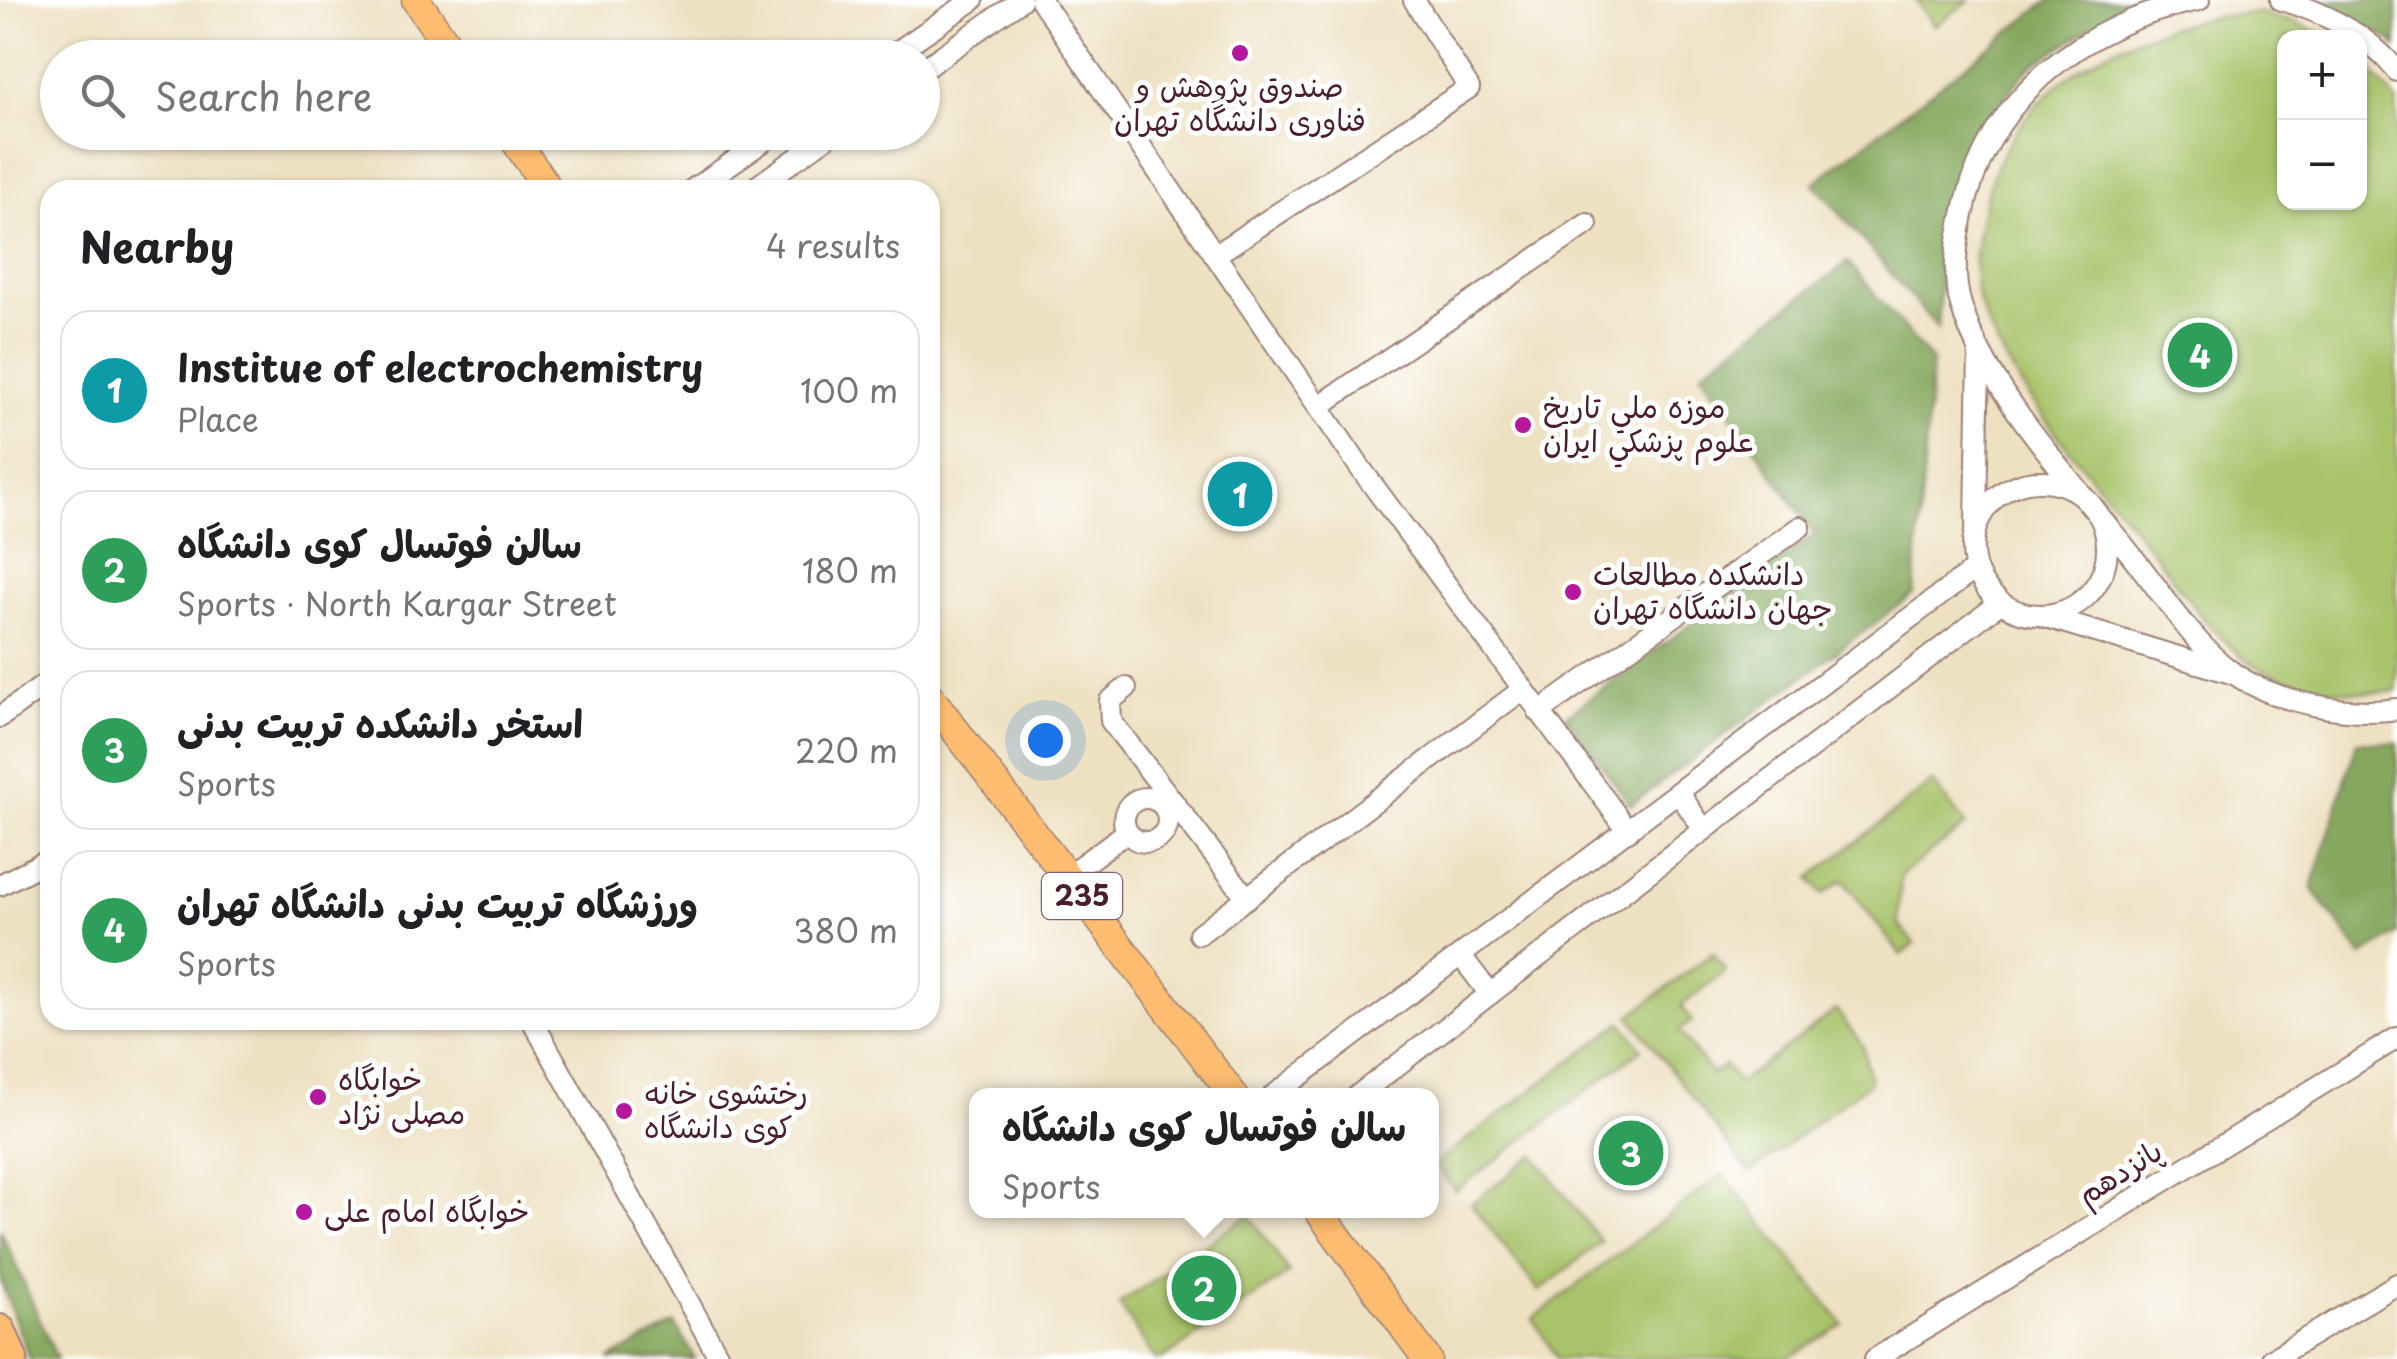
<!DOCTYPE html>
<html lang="en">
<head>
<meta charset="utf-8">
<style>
	body { margin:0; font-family:"Playpen Sans","Playpen Sans Arabic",sans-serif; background:#f2f2f2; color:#202124 }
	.controls { position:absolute; right:30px; top:30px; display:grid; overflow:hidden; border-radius:20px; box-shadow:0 2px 8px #0004 }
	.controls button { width:90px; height:90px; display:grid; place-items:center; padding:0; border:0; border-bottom:2px solid #e0e0e0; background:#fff; color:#202124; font:50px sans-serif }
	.you { position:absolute; left:1045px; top:740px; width:35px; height:35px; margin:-25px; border:8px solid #fff; border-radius:50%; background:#1a73e8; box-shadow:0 0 0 15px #1a73e833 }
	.badge { display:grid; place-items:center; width:65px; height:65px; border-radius:50%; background:#d93025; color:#fff; font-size:32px; font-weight:700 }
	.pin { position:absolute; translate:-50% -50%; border:5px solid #fff; box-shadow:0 2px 10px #0006 }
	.popup { position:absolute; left:969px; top:1088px; width:470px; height:130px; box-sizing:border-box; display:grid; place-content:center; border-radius:20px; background:#fff; filter:drop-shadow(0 2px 8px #0005); font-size:32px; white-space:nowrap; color:#757577 }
	.popup b { font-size:38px; color:#202124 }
	.popup::after { content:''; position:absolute; left:50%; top:100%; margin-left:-20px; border:20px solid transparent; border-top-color:#fff }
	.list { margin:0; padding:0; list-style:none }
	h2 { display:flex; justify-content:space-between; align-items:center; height:130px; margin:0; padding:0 40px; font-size:42px }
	h2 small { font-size:32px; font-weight:400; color:#757577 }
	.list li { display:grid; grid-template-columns:65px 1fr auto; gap:30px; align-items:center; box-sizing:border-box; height:160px; margin:0 20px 20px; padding:0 20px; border:2px solid #e0e0e0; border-radius:30px }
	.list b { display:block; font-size:38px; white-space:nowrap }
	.list p { margin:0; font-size:32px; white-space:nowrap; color:#757577 }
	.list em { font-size:32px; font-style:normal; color:#757577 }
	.icon { flex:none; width:55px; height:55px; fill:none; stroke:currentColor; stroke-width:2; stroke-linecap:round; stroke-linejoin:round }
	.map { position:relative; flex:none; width:2397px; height:1359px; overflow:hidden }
	.search { position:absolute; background:#fff; box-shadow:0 2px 8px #0004; left:40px; top:40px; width:900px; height:110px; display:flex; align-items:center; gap:25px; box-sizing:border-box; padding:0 35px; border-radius:55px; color:#757577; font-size:38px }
	.panel { position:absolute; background:#fff; box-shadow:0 2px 8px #0004; left:40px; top:180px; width:900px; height:850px; border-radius:30px }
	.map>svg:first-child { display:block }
	.green { fill:#a8c36a; stroke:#79714a; stroke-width:2.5 }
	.forest { fill:#86a95e; stroke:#686444; stroke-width:2.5 }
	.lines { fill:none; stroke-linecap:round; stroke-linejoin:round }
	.minor-casing { stroke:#9c8076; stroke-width:24 }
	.major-casing { stroke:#9c8076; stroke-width:31 }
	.highway-casing { stroke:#9c8076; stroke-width:34 }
	.minor { stroke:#fff; stroke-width:20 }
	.major { stroke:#fdbc70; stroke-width:28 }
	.highway { stroke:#fdbc70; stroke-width:30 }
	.poi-dot { fill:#b5179e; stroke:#fff; stroke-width:4 }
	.labels { text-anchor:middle; stroke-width:10; stroke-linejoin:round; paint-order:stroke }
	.shield { fill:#fff; stroke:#80626b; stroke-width:2.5 }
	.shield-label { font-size:28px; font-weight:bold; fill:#4a1f2b }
	.poi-label { font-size:30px; fill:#4a1f2b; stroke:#fff; text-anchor:start }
	.street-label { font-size:30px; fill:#4a1f2b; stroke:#fff }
</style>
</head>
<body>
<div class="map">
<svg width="2397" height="1359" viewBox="0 0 2397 1359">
	<rect width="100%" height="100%" fill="#fff"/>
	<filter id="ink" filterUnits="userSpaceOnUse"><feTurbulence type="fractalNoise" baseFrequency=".01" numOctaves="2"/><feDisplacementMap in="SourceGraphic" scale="20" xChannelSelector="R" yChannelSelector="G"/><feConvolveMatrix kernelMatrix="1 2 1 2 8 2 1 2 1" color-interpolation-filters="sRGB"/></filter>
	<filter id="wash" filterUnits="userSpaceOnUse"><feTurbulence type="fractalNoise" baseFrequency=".0048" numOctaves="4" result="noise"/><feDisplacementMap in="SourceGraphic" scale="40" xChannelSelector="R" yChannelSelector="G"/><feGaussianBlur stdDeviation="2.25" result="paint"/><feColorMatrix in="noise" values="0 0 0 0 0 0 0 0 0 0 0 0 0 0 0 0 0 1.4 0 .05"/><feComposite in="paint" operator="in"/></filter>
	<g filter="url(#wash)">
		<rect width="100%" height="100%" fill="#eee1c2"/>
		<g class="green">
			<polygon points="1915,0 1970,0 1935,26"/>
			<path d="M 2260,13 L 2302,25 L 2326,37 L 2284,38 L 2284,202 L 2360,202 L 2360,59 L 2397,101 L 2397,691 C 2352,697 2281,686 2244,658 C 2203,626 2173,577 2141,537 C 2087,469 2005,385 1979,301 C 1970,271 1976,242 1982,212 C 2009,81 2136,18 2260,13 Z"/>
			<polygon points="1933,782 1966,825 1901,875 1898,923 1915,944 1901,955 1843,880 1823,895 1810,878"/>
			<polygon points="1713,953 1726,971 1681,1006 1692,1021 1679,1031 1712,1074 1725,1065 1739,1083 1836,1010 1863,1046 1870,1082 1750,1173 1630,1016"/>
			<polygon points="1622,1022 1642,1049 1455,1191 1435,1164"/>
			<polygon points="1534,1155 1601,1242 1539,1291 1471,1204"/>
			<polygon points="1723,1174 1843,1324 1787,1359 1557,1359 1533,1319"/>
			<polygon points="1249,1215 1289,1273 1163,1359 1155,1359 1119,1304"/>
		</g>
		<g class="forest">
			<polygon points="2050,0 2174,0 2097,24 2031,66 1980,127 1944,204 1938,329 1814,183"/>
			<polygon points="2312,0 2397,0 2397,47 2391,40"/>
			<polygon points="1848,262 1932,362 1914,594 1631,805 1565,716 1815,534 1701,372"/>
			<polygon points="2357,742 2397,743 2397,934 2362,956 2312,888"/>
			<polygon points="0,1229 57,1359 29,1359 0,1278"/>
			<polygon points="675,1324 695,1359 609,1359"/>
		</g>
	</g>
	<g filter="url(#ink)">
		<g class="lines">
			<g class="minor-casing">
				<g id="minor">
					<polyline points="1041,0 1361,469 1628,831"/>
					<path d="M 2199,0 C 2082,24 1988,96 1963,215 C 1956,246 1952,275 1961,305 C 1985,390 2081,491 2136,561 C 2166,598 2196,648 2236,675 C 2278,703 2348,716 2397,709"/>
					<path d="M 2281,0 C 2325,12 2368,35 2397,71"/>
					<polyline points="888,58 973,0"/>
					<polyline points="922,70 1021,0"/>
					<polyline points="692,190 777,132"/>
					<polyline points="752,190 834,132"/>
					<polyline points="1215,255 1469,88 1414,0"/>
					<polyline points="1318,407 1587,224"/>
					<circle cx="2040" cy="548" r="67"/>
					<polyline points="1976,522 1979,351"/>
					<polyline points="2043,616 2231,673"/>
					<polyline points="1126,688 1110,701 1111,721 1247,898"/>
					<polyline points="1539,712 1800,527"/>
					<polyline points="0,717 50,681"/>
					<polyline points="1679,793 1704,830"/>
					<circle cx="1146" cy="820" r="22"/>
					<polyline points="1067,876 1127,832"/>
					<polyline points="0,885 50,859"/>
					<polyline points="1199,934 1522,690"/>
					<polyline points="1461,956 1490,994"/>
					<polyline points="532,1020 720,1359"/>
					<polyline points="1273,1096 1975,569"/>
					<polyline points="1357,1096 2000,603"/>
					<polyline points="1875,1359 2397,1038"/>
					<polyline points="2272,1359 2397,1284"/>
				</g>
			</g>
			<g class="major-casing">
				<g id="major">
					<polyline points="416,0 456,58"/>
					<polyline points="509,132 549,190"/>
					<polyline points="930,697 1234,1096"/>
					<polyline points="1318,1210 1427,1359"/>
				</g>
			</g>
			<g class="highway-casing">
				<polyline id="highway" points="0,1330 12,1359"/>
			</g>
			<use href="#minor" class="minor"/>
			<use href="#major" class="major"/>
			<use href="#highway" class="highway"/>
		</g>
	</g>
	<g class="poi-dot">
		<circle cx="1240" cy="53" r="10"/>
		<circle cx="1523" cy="425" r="10"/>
		<circle cx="1573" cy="592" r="10"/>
		<circle cx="318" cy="1097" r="10"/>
		<circle cx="624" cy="1111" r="10"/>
		<circle cx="304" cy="1212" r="10"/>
	</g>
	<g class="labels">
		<rect class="shield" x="1042" y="873" width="80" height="46" rx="8"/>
		<g class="shield-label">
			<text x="1082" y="906">235</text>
		</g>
		<g class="poi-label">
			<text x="1240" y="97" text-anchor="middle">صندوق پژوهش و<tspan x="1240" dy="34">فناوری دانشگاه تهران</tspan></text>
			<text x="1543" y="418">موزه ملي تاريخ<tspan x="1543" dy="34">علوم پزشكي ايران</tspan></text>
			<text x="1593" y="585">دانشکده مطالعات<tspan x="1593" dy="34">جهان دانشگاه تهران</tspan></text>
			<text x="338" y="1090">خوابگاه<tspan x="338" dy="34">مصلی نژاد</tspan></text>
			<text x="644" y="1104">رختشوی خانه<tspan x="644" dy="34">کوی دانشگاه</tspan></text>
			<text x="324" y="1222">خوابگاه امام علی</text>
		</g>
		<g class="street-label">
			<text transform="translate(2120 1173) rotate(-32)" y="10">پانزدهم</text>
		</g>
	</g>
</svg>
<div class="controls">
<button>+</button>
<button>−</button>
</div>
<div class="you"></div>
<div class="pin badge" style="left:1240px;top:494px;background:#0f9aa8">1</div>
<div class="pin badge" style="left:1204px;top:1288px;background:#2e9e5b">2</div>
<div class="popup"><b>سالن فوتسال کوی دانشگاه</b>Sports</div>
<div class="pin badge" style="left:1631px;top:1153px;background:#2e9e5b">3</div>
<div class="pin badge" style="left:2200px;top:355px;background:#2e9e5b">4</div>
<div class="search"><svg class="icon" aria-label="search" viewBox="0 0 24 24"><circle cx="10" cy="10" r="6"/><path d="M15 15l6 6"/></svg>Search here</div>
<section class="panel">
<h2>Nearby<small>4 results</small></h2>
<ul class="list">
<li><span class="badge" style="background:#0f9aa8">1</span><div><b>Institue of electrochemistry</b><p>Place</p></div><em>100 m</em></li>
<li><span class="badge" style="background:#2e9e5b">2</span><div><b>سالن فوتسال کوی دانشگاه</b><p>Sports · North Kargar Street</p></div><em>180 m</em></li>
<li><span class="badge" style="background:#2e9e5b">3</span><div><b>استخر دانشکده تربیت بدنی</b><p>Sports</p></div><em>220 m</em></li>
<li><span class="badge" style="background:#2e9e5b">4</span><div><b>ورزشگاه تربیت بدنی دانشگاه تهران</b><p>Sports</p></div><em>380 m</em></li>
</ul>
</section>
</div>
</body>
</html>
